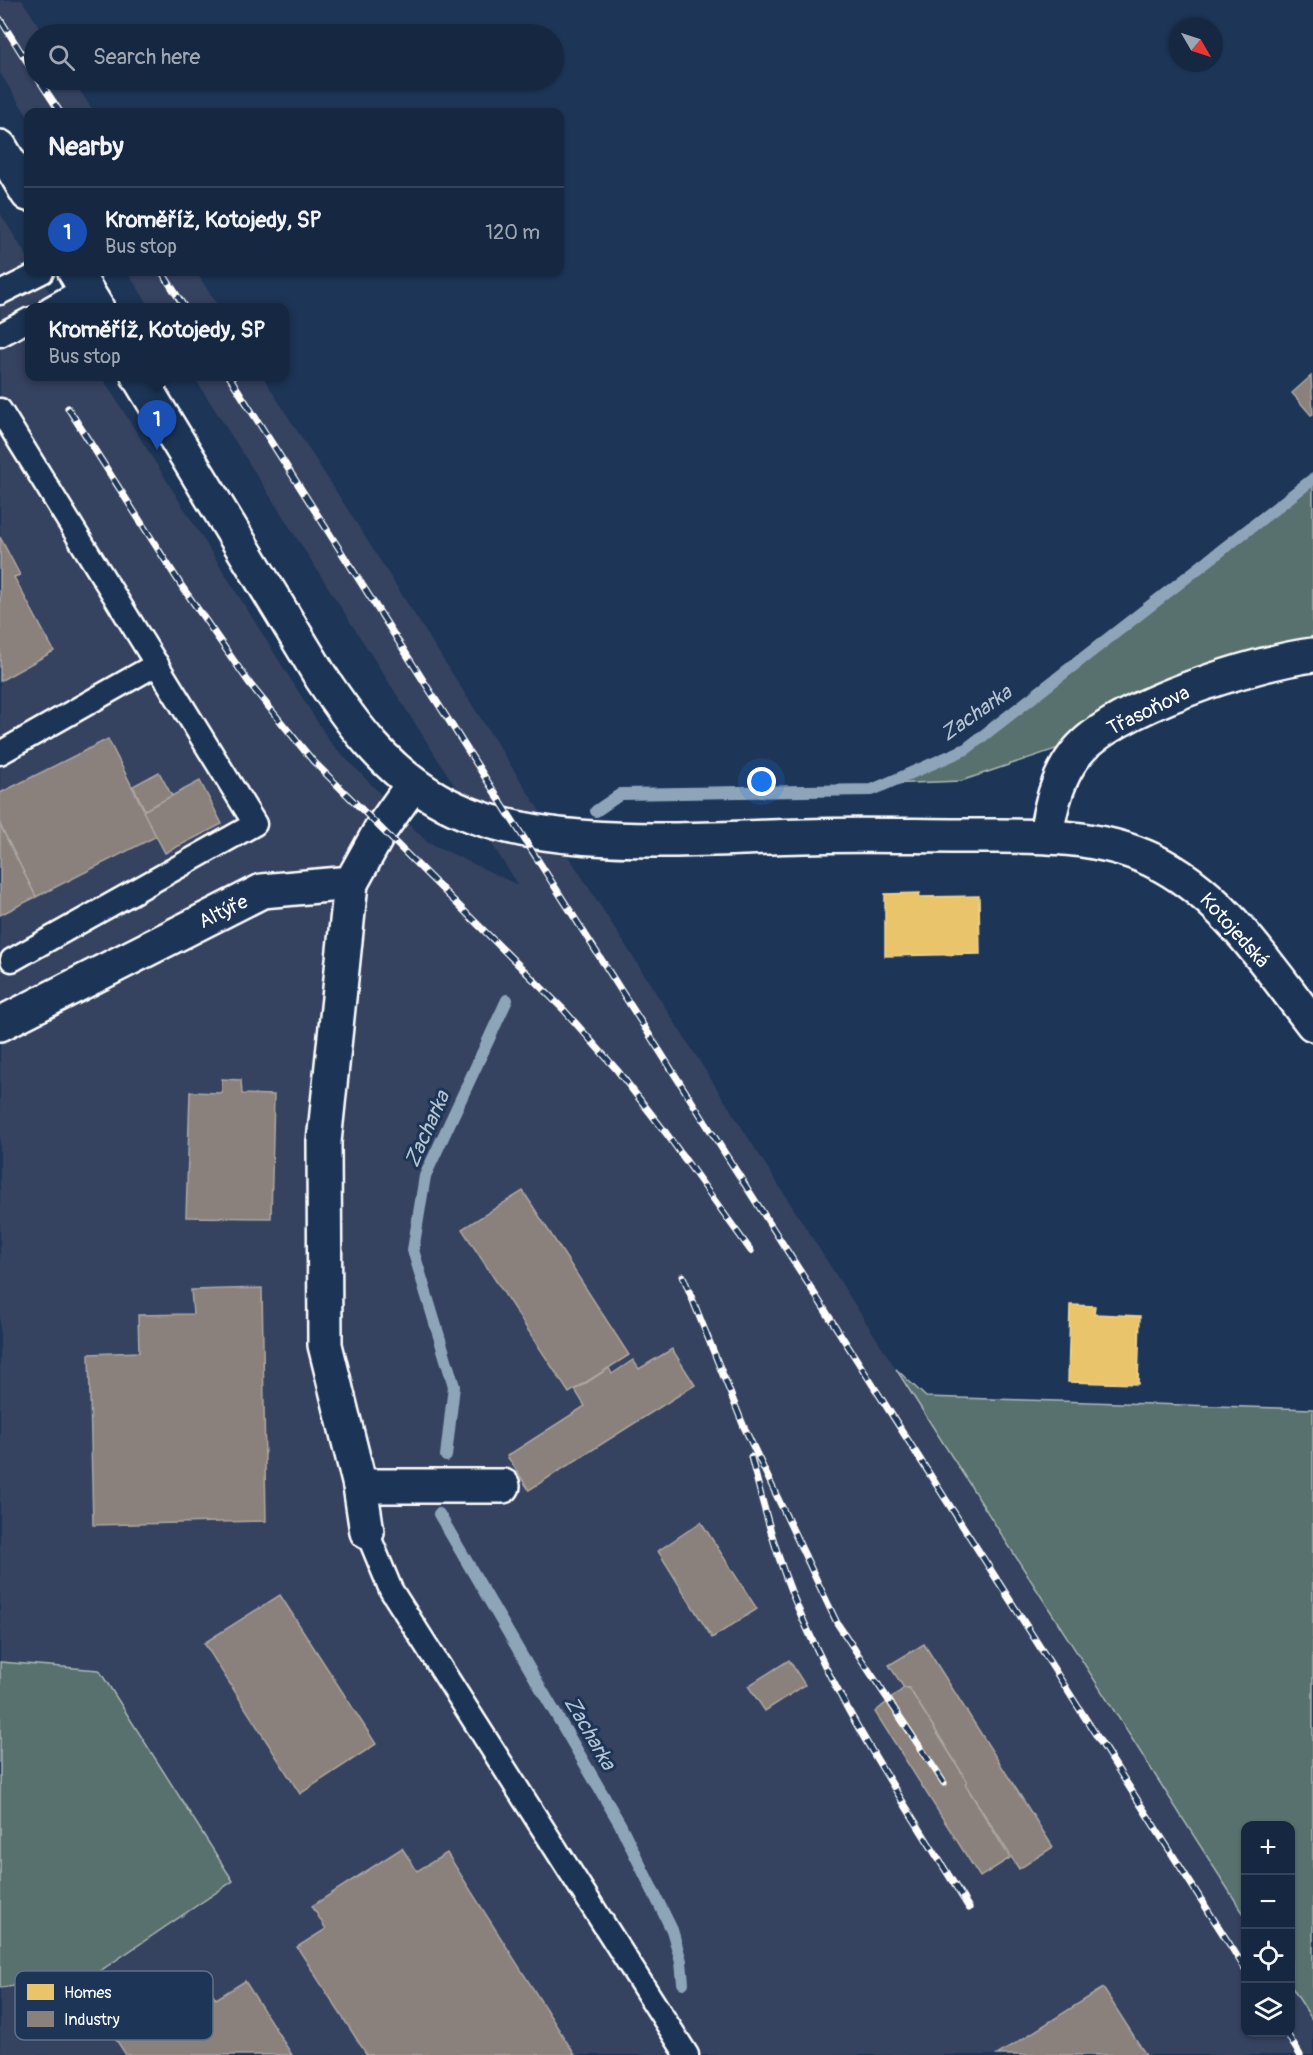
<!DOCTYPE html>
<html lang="en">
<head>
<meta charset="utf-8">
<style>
	body { margin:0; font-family:Pangolin,sans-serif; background:#1f3048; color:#f1f3f6 }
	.controls { position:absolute; right:18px; bottom:18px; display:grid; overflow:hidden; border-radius:12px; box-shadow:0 2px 4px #0004 }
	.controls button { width:54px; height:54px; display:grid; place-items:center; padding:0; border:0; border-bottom:2px solid #35445a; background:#162841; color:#f1f3f6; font:30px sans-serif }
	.compass { position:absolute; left:1169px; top:18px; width:54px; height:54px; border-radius:50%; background:#162841; box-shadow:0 2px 4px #0004; rotate:129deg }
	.you { position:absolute; left:762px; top:782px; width:21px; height:21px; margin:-15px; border:4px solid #fff; border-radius:50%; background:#1a73e8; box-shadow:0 0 0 9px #1a73e833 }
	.badge { display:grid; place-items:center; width:39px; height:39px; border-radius:50%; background:#d93025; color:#fff; font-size:20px; font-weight:700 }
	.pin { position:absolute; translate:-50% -50px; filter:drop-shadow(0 2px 3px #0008) }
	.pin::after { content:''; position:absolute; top:32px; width:21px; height:18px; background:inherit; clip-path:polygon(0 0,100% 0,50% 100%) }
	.popup { position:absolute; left:25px; top:303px; width:264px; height:78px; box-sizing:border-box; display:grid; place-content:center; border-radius:12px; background:#162841; filter:drop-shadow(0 2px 4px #0005); font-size:20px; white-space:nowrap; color:#9ea6b1 }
	.popup b { font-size:22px; color:#f1f3f6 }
	.popup::after { content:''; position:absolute; left:50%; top:100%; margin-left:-12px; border:12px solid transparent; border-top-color:#162841 }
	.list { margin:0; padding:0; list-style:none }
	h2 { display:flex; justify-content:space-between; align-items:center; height:78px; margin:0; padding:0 24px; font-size:26px }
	h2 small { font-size:20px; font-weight:400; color:#9ea6b1 }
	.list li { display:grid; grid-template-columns:39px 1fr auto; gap:18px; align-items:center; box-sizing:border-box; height:90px; padding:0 24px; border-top:2px solid #35445a }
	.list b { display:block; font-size:22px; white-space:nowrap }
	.list p { margin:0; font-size:20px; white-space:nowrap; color:#9ea6b1 }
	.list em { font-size:20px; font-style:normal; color:#9ea6b1 }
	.icon { flex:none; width:33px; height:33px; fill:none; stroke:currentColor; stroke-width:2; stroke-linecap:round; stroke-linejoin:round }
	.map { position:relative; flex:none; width:1313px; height:2055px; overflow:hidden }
	.search { position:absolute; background:#162841; box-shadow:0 2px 4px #0004; left:24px; top:24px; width:540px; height:66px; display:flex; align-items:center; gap:15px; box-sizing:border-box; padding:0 21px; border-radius:33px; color:#9ea6b1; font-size:22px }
	.panel { position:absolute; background:#162841; box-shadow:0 2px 4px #0004; left:24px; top:108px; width:540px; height:168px; border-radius:12px }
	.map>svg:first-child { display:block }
	.built { fill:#344360 }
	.green { fill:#58716e; stroke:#acb8b6; stroke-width:1.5 }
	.homes { fill:#e9c46a; stroke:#f0d697; stroke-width:1.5 }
	.industry { fill:#8a817c; stroke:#ada7a3; stroke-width:1.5 }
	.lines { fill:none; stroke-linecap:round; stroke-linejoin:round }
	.stream { stroke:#8ea5b9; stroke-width:12 }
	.service-casing { stroke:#fff; stroke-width:27 }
	.minor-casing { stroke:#fff; stroke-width:38 }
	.secondary-casing { stroke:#fff; stroke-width:38 }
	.service { stroke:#1d3557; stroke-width:22 }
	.minor { stroke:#1d3557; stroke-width:33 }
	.secondary { stroke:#1d3557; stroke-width:33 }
	.rail-casing { stroke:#fff; stroke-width:7 }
	.rail { stroke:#1d3557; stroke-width:4.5; stroke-dasharray:14; stroke-linecap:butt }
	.labels { text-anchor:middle; stroke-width:6; stroke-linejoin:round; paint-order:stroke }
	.street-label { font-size:20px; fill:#fff; stroke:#1d3557 }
	.water-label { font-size:21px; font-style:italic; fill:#b4c3d0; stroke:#1d3557 }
	.key { fill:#1d3557; stroke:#617289; stroke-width:1.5 }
	.key-label { font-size:16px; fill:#fff }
</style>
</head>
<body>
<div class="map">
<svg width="1313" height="2055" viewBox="0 0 1313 2055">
	<rect width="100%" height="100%" fill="#1d3557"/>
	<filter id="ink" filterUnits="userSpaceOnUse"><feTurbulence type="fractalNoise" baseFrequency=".0167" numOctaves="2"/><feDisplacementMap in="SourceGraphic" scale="12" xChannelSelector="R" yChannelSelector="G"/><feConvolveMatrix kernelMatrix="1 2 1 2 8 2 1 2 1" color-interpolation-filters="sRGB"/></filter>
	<g filter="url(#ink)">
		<g class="built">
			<polygon points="0,0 22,0 44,34 34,34 34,80 73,80 94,112 28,112 28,117 0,73"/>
			<polygon points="0,213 28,258 28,272 37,272 59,307 30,308 30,376 102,377 330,742 427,842 518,885 194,377 263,377 1245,1916 1246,2032 1290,2032 1291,1986 1313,2021 1313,2055 0,2055 0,1988 94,1975 99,1670 0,1662"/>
			<polygon points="127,272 196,272 219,307 150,307"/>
		</g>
		<g class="green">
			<polygon points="1313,479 1313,662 961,781 887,784 966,749"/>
			<polygon points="896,1369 926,1397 1313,1409 1313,2021 1291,1986 1290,1826 1246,1826 1245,1916"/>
			<polygon points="0,1662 99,1670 233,1881 94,1975 0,1988"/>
		</g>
		<g class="homes">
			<polygon points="920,893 919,897 979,896 980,954 885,956 885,894"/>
			<polygon points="1070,1305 1095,1306 1094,1314 1140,1316 1138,1384 1068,1382"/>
		</g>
		<g class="industry">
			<polygon points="1311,376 1313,414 1311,415 1292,393"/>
			<polygon points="0,537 20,575 14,577 54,651 0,681"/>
			<polygon points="108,739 157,836 36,897 0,825 0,793"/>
			<polygon points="159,772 172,796 145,810 133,786"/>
			<polygon points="200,781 222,824 165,853 143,811"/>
			<polygon points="0,825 36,897 0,915"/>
			<polygon points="222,1079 241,1080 242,1094 274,1095 271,1218 186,1217 190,1092 222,1093"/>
			<polygon points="523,1191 629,1355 569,1393 462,1229"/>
			<polygon points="262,1288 266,1521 93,1525 89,1354 139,1352 138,1315 193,1314 191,1290"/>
			<polygon points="672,1349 695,1385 529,1490 507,1456 585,1406 575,1390 609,1368 612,1374 633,1360 639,1369"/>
			<polygon points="701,1522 757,1609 712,1638 658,1551"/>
			<polygon points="280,1595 376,1744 300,1794 204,1643"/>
			<polygon points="924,1644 1053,1847 1019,1869 965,1784 967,1781 909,1688 904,1688 889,1665"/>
			<polygon points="789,1660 805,1685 765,1711 748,1686"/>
			<polygon points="904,1688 909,1688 967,1781 965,1784 1010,1858 980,1877 875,1712"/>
			<polygon points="402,1848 417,1871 447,1853 575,2055 367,2055 297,1947 326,1929 312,1906"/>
			<polygon points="202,1977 216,1999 245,1981 292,2055 126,2055 113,2035"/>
			<polygon points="1103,1988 1146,2055 997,2055"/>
		</g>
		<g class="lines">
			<g class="stream">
				<polyline points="596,811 621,794 872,790 966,749 1313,479"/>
				<polyline points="446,1456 454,1386 413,1250 425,1176 507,1000"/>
				<polyline points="439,1514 620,1824 672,1930 681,1961 683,1983"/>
			</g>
			<g class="service-casing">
				<g id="service">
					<polyline points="0,293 42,272"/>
					<polyline points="50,308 85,288"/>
					<polyline points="0,335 30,319"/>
					<polyline points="0,410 255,824 12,960"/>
					<polyline points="0,753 157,664"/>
					<polyline points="367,1532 391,1590 687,2055"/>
				</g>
			</g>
			<g class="minor-casing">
				<g id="minor">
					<path d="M 1046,836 C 1050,808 1057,778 1075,755 C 1109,708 1256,662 1313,655"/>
					<polyline points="351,883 324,1142 325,1345 360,1486 367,1532"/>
					<polyline points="0,1024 262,891 351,883 381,829 413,784"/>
					<polyline points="360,1486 503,1486"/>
				</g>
			</g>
			<g class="secondary-casing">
				<g id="secondary">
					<polyline points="0,147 28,194"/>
					<polyline points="75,272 97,308"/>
					<path d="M 138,376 L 321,677 C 353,725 386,770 437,799 C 532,855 696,838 804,836 C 859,834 914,836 968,836 C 1030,836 1095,833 1152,860 C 1223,894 1266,964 1313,1024"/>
				</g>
			</g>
			<use href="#service" class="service"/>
			<use href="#minor" class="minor"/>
			<use href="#secondary" class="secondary"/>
			<g class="rail-casing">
				<g id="rail">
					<polyline points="0,19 34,73"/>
					<polyline points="39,80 60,112"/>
					<polyline points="162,272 185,308"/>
					<polyline points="229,376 1246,1970"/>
					<polyline points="68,408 181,585 250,684 313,761 564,1010 617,1070 666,1133 751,1251"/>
					<polyline points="683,1276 744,1427 837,1623 944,1783"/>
					<path d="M 751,1457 C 764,1508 777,1560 798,1608 C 843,1714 909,1810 969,1908"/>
					<polyline points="1286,2032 1300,2055"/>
				</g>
			</g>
			<use href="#rail" class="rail"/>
		</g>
	</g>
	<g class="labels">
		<g class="street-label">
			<text transform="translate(1148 710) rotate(-26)" y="7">Třasoňova</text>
			<text transform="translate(223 911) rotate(-26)" y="7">Altýře</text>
			<text transform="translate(1235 930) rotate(48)" y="7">Kotojedská</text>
		</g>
		<g class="water-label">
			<text transform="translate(976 713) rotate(-35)" y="7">Zacharka</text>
			<text transform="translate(427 1129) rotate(-66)" y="7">Zacharka</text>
			<text transform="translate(590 1733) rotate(60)" y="7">Zacharka</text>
		</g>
	</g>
	<rect x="15" y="1971" width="198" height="69" rx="9" class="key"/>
	<rect x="27" y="1984" width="27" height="16" fill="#e9c46a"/>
	<rect x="27" y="2011" width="27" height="16" fill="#8a817c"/>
	<g class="key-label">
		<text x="64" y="1998">Homes</text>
		<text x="64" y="2025">Industry</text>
	</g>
</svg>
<div class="controls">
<button>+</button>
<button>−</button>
<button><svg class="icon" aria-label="locate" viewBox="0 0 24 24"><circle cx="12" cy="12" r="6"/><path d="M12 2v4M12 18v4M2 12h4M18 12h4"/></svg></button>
<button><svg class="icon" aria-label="layers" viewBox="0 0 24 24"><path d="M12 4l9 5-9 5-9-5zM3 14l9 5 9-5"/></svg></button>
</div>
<svg class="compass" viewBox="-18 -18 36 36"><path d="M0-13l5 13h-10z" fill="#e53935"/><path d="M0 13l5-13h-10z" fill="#9ea6b1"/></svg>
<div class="you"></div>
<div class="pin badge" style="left:157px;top:450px;background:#1a4fb4">1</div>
<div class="popup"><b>Kroměříž, Kotojedy, SP</b>Bus stop</div>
<div class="search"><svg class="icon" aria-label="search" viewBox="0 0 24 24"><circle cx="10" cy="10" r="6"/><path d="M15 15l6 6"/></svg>Search here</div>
<section class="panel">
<h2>Nearby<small></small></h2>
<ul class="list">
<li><span class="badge" style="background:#1a4fb4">1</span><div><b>Kroměříž, Kotojedy, SP</b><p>Bus stop</p></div><em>120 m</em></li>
</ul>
</section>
</div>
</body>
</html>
